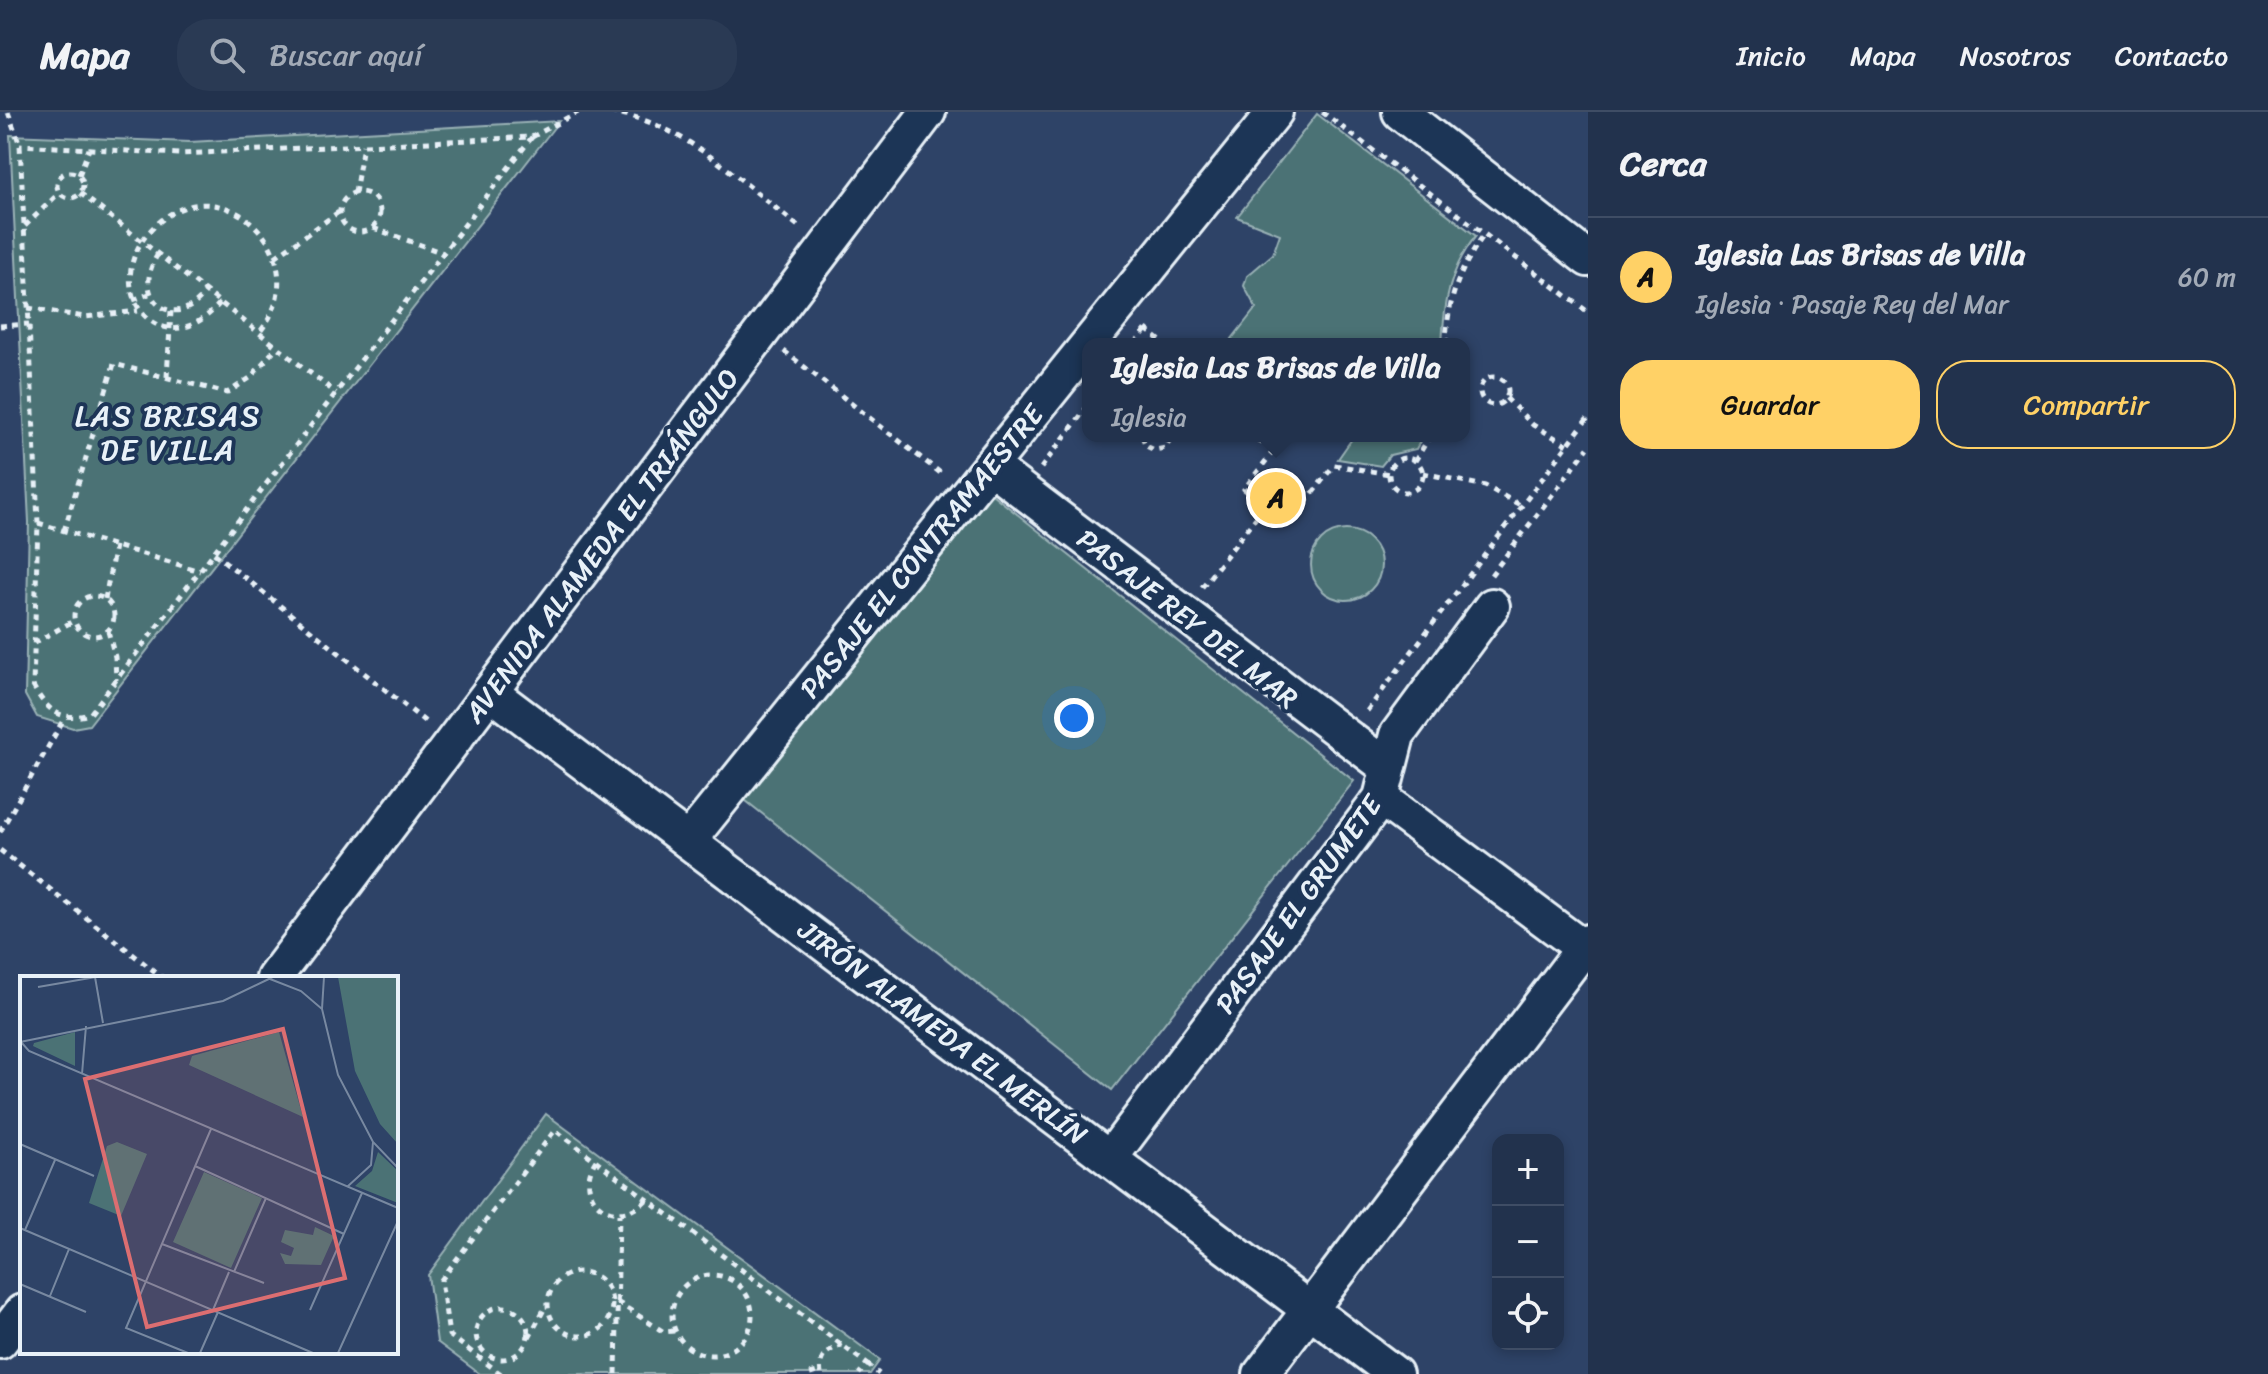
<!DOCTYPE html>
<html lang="es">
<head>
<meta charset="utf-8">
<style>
	body { margin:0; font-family:Sriracha,sans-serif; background:#2a3a54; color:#f1f3f6 }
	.controls { position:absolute; right:24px; bottom:24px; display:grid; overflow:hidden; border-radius:16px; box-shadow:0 4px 12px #0003 }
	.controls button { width:72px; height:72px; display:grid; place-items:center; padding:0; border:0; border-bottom:2px solid #3f4d65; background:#22324d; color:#f1f3f6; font:40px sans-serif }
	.you { position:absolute; left:1074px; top:606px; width:28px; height:28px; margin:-20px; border:6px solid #fff; border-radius:50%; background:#1a73e8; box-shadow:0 0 0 12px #1a73e833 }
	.badge { display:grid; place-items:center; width:52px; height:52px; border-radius:50%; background:#ffd166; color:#111; font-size:26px; font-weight:700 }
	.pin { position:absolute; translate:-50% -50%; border:4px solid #fff; box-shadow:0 2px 8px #0006 }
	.popup { position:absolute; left:1082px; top:226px; width:388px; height:104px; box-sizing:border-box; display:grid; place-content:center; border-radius:16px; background:#22324d; filter:drop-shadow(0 2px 6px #0005); font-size:26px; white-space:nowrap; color:#a2aab6 }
	.popup b { font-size:30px; color:#f1f3f6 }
	.popup::after { content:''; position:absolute; left:50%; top:100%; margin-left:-16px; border:16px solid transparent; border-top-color:#22324d }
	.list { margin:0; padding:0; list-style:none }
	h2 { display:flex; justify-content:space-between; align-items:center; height:104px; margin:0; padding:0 32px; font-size:34px }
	h2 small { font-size:26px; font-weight:400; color:#a2aab6 }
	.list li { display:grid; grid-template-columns:52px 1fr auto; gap:24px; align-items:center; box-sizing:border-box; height:120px; padding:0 32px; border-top:2px solid #3f4d65 }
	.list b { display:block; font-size:30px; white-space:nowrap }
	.list p { margin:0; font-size:26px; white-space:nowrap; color:#a2aab6 }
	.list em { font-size:26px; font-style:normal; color:#a2aab6 }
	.actions { display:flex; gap:16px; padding:24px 32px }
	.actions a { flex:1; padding:18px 0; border:2px solid #ffd166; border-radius:32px; text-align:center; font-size:28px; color:#ffd166 }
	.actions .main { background:#ffd166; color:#111 }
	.icon { flex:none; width:44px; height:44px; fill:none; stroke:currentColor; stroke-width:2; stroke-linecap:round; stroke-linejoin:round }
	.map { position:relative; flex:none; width:1588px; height:1262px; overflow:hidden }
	header { display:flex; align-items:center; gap:48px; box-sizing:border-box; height:112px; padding:0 40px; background:#22324d; border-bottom:2px solid #3f4d65 }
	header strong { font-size:38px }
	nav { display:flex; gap:44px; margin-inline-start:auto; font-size:28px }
	.search { width:560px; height:72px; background:#2a3a54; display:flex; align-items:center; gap:20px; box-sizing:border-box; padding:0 28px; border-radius:32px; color:#a2aab6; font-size:30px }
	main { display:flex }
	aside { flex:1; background:#22324d }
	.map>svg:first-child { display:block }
	.green { fill:#4b7275; stroke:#9ab2b6; stroke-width:2 }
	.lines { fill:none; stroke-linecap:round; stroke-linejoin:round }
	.minor-casing { stroke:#e8f1f8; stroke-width:40 }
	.path { stroke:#e8f1f8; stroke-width:5; stroke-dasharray:6 6; stroke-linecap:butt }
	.minor { stroke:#1d3557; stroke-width:34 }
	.labels { text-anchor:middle; stroke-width:8; stroke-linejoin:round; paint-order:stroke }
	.street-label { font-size:28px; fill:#e8f1f8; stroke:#1d3557 }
	.neighbourhood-label { font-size:30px; letter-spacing:2px; fill:#e8f1f8; stroke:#1d3557 }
	.inset-road { fill:none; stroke:#7889a1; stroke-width:2 }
	.view { fill:#dc6e71; fill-opacity:0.15; stroke:#dc6e71; stroke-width:4 }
	.inset-edge { fill:none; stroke:#e8f1f8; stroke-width:4 }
</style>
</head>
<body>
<header>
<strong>Mapa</strong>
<div class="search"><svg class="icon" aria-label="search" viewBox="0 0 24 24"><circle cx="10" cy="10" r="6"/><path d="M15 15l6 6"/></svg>Buscar aquí</div>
<nav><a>Inicio</a><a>Mapa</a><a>Nosotros</a><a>Contacto</a></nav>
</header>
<main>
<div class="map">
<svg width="1588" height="1262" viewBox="0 0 1588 1262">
	<rect width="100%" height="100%" fill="#2e4367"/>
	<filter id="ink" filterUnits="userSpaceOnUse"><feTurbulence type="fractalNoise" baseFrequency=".0125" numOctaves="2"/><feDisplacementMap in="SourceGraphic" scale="16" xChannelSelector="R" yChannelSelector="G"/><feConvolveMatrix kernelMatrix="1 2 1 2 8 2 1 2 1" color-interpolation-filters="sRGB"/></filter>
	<g filter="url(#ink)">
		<g class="green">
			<path d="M 1317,2 L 1476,124 C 1450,155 1444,192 1442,232 L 1228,232 L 1256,196 L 1244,174 L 1247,164 L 1273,142 L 1280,122 L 1237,105 Z"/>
			<polygon points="559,9 89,613 73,616 37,605 25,583 29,410 10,23 190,30"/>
			<polygon points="1354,324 1423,324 1416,337 1390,343 1381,354 1338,347"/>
			<polygon points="983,375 1354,669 1112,978 741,685"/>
			<circle cx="1346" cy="453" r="35"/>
			<polygon points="546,1002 880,1248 870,1262 480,1262 437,1230 428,1163"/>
		</g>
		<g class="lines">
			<g class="minor-casing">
				<g id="minor">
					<polyline points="1400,0 1588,147"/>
					<polyline points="990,354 1388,656"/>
					<polyline points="490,580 1395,1262"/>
					<polyline points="1381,686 1583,836"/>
					<polyline points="688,729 1275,0"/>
					<polyline points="274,866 928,0"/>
					<polyline points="1110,1046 1381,686 1397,623 1492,494"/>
					<polyline points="0,1229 22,1200"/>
					<polyline points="1261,1262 1588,830"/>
				</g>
			</g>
			<g class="path">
				<path d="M 8,0 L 20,33 L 29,212 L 38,411 L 33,574 C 47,599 61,610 90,602 L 532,25 L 180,42 L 20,33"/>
				<path d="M 610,0 C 684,10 743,72 801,116"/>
				<polyline points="1322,0 1588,200"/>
				<polyline points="532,25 578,0"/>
				<circle cx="70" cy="73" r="13"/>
				<polyline points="79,63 89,37"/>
				<circle cx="360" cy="100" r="20"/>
				<polyline points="80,81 336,281"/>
				<polyline points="355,81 363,33"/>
				<polyline points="25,114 59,81"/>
				<polyline points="373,116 443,141"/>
				<path d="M 158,142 C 129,187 175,222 206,180"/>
				<polyline points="275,145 340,99"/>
				<polyline points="133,188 149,182"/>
				<path d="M 220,191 C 157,263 88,165 163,107 C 229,56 319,148 259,221"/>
				<polyline points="28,196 85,205 138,199"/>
				<polyline points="0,214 29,212"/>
				<polyline points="1146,217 1164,232"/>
				<polyline points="1135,232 1149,214"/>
				<path d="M 1446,232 C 1447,190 1459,157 1484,123"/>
				<polyline points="784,239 943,363"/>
				<circle cx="1494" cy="279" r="14"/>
				<polyline points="167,265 171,199"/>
				<polyline points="1506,286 1533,313 1568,333"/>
				<polyline points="1142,324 1146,334 1155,338 1165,336 1172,324"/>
				<polyline points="1246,324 1276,336 1244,377 1289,412 1334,353 1389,362"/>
				<circle cx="1406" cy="363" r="17"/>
				<polyline points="1415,349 1430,324"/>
				<polyline points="1041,356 1088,294"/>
				<polyline points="1423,361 1485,374 1522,394"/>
				<polyline points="38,411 200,459"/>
				<polyline points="64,419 114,252 227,281 250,266 277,235"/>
				<polyline points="214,441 428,612"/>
				<polyline points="1491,463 1588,336"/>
				<polyline points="1202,475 1265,394"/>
				<circle cx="94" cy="504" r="20"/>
				<polyline points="105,487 115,434"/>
				<polyline points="108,519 115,545 116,568"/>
				<polyline points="34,531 75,508"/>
				<polyline points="1367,599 1588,306"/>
				<polyline points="0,720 65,605"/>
				<polyline points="0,738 163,866"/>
				<path d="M 596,1048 C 571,1086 616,1121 647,1087"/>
				<circle cx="580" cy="1192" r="32"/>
				<circle cx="712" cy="1203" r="40"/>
				<polyline points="617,1190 664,1220 675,1219"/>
				<circle cx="502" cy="1221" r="26"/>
				<polyline points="529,1225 547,1192"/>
				<polyline points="867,1252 879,1262"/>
				<polyline points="501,1262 449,1223 441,1168 555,1018 867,1252 859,1262"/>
				<polyline points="616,1262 619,1102"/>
				<polyline points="810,1262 821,1259"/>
				<path d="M 821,1262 C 818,1244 827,1239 842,1233"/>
			</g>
			<use href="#minor" class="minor"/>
		</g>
	</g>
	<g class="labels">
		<g class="street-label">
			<text transform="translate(601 433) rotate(-53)" y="10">AVENIDA ALAMEDA EL TRIÁNGULO</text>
			<text transform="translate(921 439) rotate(-51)" y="10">PASAJE EL CONTRAMAESTRE</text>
			<text transform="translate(1188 506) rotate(38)" y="10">PASAJE REY DEL MAR</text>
			<text transform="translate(1298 792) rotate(-54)" y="10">PASAJE EL GRUMETE</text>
			<text transform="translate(943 920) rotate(37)" y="10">JIRÓN ALAMEDA EL MERLÍN</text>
		</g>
		<g class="neighbourhood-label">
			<text x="168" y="314">LAS BRISAS<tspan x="168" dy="34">DE VILLA</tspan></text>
		</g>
	</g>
	<g transform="translate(20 864)">
		<rect width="378" height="378" fill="#2e4367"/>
		<path d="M 318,1 L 378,1 L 378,168 L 360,148 L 335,95 ZM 55,56 L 55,90 L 13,70 L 14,67 ZM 259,56 L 283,141 L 169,89 L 172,80 ZM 97,166 L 127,178 L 101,240 L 69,227 L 87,170 ZM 358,176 L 378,195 L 378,227 L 335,210 L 352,195 ZM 184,196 L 242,222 L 211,292 L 153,266 ZM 295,251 L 314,260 L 301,289 L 265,288 L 260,277 L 271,280 L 274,272 L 261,266 L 265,254 L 293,259 Z" fill="#4b7275"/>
		<path class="inset-road" d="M 75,1 L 83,47M 304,1 L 302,33 L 318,99 L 353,166 L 378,192M 250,3 L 281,15 L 302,33M 18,11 L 76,1M 0,66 L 203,25 L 253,1M 1,66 L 9,75 L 378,232M 62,98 L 66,50M 0,168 L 74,200M 175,190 L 324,258M 327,211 L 351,189 L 353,166M 0,252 L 293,377M 5,254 L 35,184M 142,268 L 244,307M 214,296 L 246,222M 0,308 L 66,336M 30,320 L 49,273M 193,334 L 209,296M 290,334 L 342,217M 168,377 L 106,352 L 191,153M 180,377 L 198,336M 318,377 L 378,245"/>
		<path class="view" d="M 263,53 L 325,302 L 127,351 L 65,103 Z"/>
		<rect width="378" height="378" class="inset-edge"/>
	</g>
</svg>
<div class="controls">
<button>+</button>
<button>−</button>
<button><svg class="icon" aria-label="locate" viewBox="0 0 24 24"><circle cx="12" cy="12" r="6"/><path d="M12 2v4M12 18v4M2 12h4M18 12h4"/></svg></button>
</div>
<div class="you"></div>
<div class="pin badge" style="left:1276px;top:386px">A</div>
<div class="popup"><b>Iglesia Las Brisas de Villa</b>Iglesia</div>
</div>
<aside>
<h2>Cerca<small></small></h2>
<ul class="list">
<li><span class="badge">A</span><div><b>Iglesia Las Brisas de Villa</b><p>Iglesia · Pasaje Rey del Mar</p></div><em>60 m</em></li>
</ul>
<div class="actions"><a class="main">Guardar</a><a>Compartir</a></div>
</aside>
</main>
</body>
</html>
